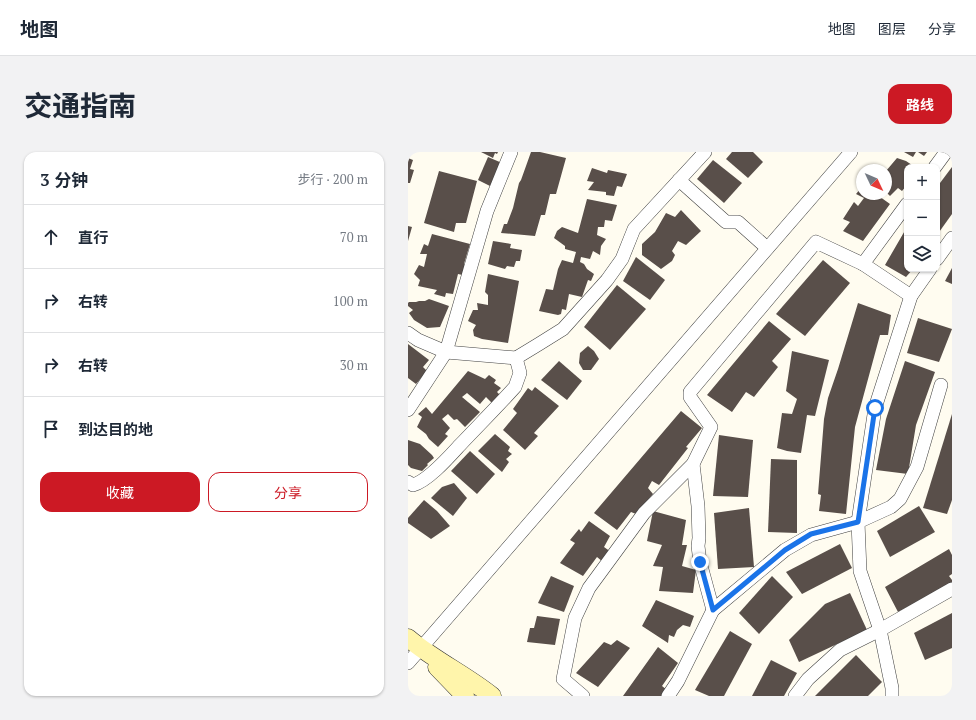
<!DOCTYPE html>
<html lang="zh">
<head>
<meta charset="utf-8">
<style>
	body { margin:0; font-family:"PT Serif","Noto Sans SC",serif; background:#f2f2f3; color:#1f2937 }
	.controls { position:absolute; right:12px; top:12px; display:grid; overflow:hidden; border-radius:8px; box-shadow:0 1px 3px #0004 }
	.controls button { width:36px; height:36px; display:grid; place-items:center; padding:0; border:0; border-bottom:1px solid #e0e1e3; background:#fff; color:#1f2937; font:20px sans-serif }
	.compass { position:absolute; left:448px; top:12px; width:36px; height:36px; border-radius:50%; background:#fff; box-shadow:0 1px 3px #0004; rotate:134deg }
	.stop { position:absolute; width:12px; height:12px; margin:-9px; border:3px solid #1a73e8; border-radius:50%; background:#fff }
	.stop.end { background:#1a73e8; border-color:#fff; box-shadow:0 1px 4px #0008 }
	.list { margin:0; padding:0; list-style:none }
	h2 { display:flex; justify-content:space-between; align-items:center; height:52px; margin:0; padding:0 16px; font-size:17px }
	h2 small { font-size:13px; font-weight:400; color:#747a83 }
	.list li { display:grid; grid-template-columns:26px 1fr auto; gap:12px; align-items:center; box-sizing:border-box; height:64px; padding:0 16px; border-top:1px solid #e0e1e3 }
	.list b { display:block; font-size:15px; white-space:nowrap }
	.list em { font-size:13px; font-style:normal; color:#747a83 }
	.actions { display:flex; gap:8px; padding:12px 16px }
	.actions a { flex:1; padding:9px 0; border:1px solid #cc1924; border-radius:12px; text-align:center; font-size:14px; color:#cc1924 }
	.actions .main { background:#cc1924; color:#fff }
	.icon { flex:none; width:22px; height:22px; fill:none; stroke:currentColor; stroke-width:2; stroke-linecap:round; stroke-linejoin:round }
	.map { position:relative; flex:none; width:544px; height:544px; overflow:hidden; border-radius:12px }
	header { display:flex; align-items:center; gap:24px; box-sizing:border-box; height:56px; padding:0 20px; background:#fff; border-bottom:1px solid #e0e1e3 }
	header strong { font-size:19px }
	nav { display:flex; gap:22px; margin-inline-start:auto; font-size:14px }
	.intro { display:flex; align-items:center; justify-content:space-between; box-sizing:border-box; height:96px; padding:0 24px }
	h1 { margin:0; font-size:28px }
	.button { padding:10px 18px; border-radius:12px; background:#cc1924; color:#fff; font-size:14px; font-weight:700 }
	main { display:flex; gap:24px; padding:0 24px }
	aside { flex:1; background:#fff; border-radius:12px; box-shadow:0 1px 3px #0004 }
	.map>svg:first-child { display:block }
	.building { fill:#594f4a }
	.lines { fill:none; stroke-linecap:round; stroke-linejoin:round }
	.street-casing { stroke:#424242; stroke-width:14 }
	.secondary-casing { stroke:#313131; stroke-width:19 }
	.street { stroke:#fff; stroke-width:13 }
	.secondary { stroke:#fff5ab; stroke-width:18 }
	.route { stroke:#1a73e8; stroke-width:5 }
</style>
</head>
<body>
<header>
<strong>地图</strong>
<nav><a>地图</a><a>图层</a><a>分享</a></nav>
</header>
<div class="intro"><h1>交通指南</h1><a class="button">路线</a></div>
<main>
<aside>
<h2>3 分钟<small>步行 · 200 m</small></h2>
<ul class="list">
<li><svg class="icon" aria-label="ahead" viewBox="0 0 24 24"><path d="M12 20V5M6 11l6-6 6 6"/></svg><div><b>直行</b></div><em>70 m</em></li>
<li><svg class="icon" aria-label="right" viewBox="0 0 24 24"><path d="M7 20v-9h11M14 6l5 5-5 5"/></svg><div><b>右转</b></div><em>100 m</em></li>
<li><svg class="icon" aria-label="right" viewBox="0 0 24 24"><path d="M7 20v-9h11M14 6l5 5-5 5"/></svg><div><b>右转</b></div><em>30 m</em></li>
<li><svg class="icon" aria-label="arrive" viewBox="0 0 24 24"><path d="M6 21V4h12l-3 4 3 4H6"/></svg><div><b>到达目的地</b></div></li>
</ul>
<div class="actions"><a class="main">收藏</a><a>分享</a></div>
</aside>
<div class="map">
<svg width="544" height="544" viewBox="0 0 544 544">
	<rect width="100%" height="100%" fill="#fffcf0"/>
	<g class="building">
		<polygon points="73,0 90,0 89,2 87,1 85,6"/>
		<polygon points="123,0 132,0 158,6 148,42 142,42 137,63 133,63 127,84 93,81 96,72 99,72 105,56 111,31 113,28"/>
		<polygon points="324,0 345,0 355,10 340,26 318,7"/>
		<polygon points="496,0 508,0 505,5"/>
		<polygon points="510,0 519,0 516,4"/>
		<polygon points="80,5 94,11 84,35 70,28"/>
		<polygon points="0,6 5,8 2,17 6,18 2,31 0,31"/>
		<polygon points="489,6 498,9 507,15 499,15 499,33 494,39 490,36 482,44 478,40 478,19"/>
		<polygon points="305,8 334,31 316,51 289,27"/>
		<polygon points="544,15 544,62 529,83 529,35"/>
		<polygon points="184,16 199,21 200,18 219,22 214,35 209,34 206,44 198,43 198,40 180,38 186,30 179,29"/>
		<polygon points="31,19 69,29 58,71 48,71 46,80 16,71"/>
		<polygon points="454,35 454,42 468,42 482,52 455,89 435,79 442,70 435,67 446,50 450,54 456,46 448,42"/>
		<polygon points="179,47 209,53 204,69 197,68 196,75 190,75 189,83 198,87 193,94 192,103 185,99 182,107 173,105 172,110 176,112 179,117 186,122 183,129 180,128 174,145 161,142 158,158 154,157 153,162 150,163 131,159 138,137 145,138 150,117 154,108 165,111 168,100 157,97 157,94 146,86 149,79 154,75 170,81"/>
		<polygon points="273,58 293,79 278,93 270,89 264,99 267,103 264,109 253,117 234,103 234,92 247,80 258,61 267,65"/>
		<polygon points="0,74 4,75 0,89"/>
		<polygon points="499,75 499,117 505,117 498,125 477,113"/>
		<polygon points="24,82 62,92 56,112 61,114 59,124 50,122 45,142 38,141 37,145 26,142 29,138 10,134 12,128 6,122 11,113 16,115 19,102 12,102 16,92 20,94"/>
		<polygon points="85,89 103,92 102,96 114,98 112,109 108,109 106,115 99,114 97,117 80,112"/>
		<polygon points="228,105 257,128 242,148 215,129"/>
		<polygon points="415,108 442,131 397,184 368,162"/>
		<polygon points="544,116 544,132 537,129"/>
		<polygon points="80,122 111,129 100,191 74,187 66,184 65,178 68,173 60,169 65,158 70,158 69,151 80,153 80,143 77,140"/>
		<polygon points="209,133 238,157 202,198 176,175"/>
		<polygon points="21,147 41,154 32,175 19,176 6,168 1,161 5,158 0,154 0,151 1,150 8,150 11,149 17,149"/>
		<polygon points="450,151 483,163 480,183 472,183 447,275 438,362 411,359 413,343 410,342 416,267 420,246 430,217"/>
		<polygon points="510,166 544,177 531,210 499,201"/>
		<polygon points="361,169 383,187 364,209 370,215 346,245 338,240 324,260 299,243"/>
		<polygon points="0,192 21,208 15,215 19,219 8,232 0,226"/>
		<polygon points="180,194 186,199 191,207 183,218 175,218 171,211 172,201"/>
		<polygon points="384,199 421,208 407,264 399,263 393,301 379,299 369,296 374,261 384,262 389,247 378,239"/>
		<polygon points="151,209 174,229 159,248 133,228"/>
		<polygon points="497,209 527,220 508,273 500,322 468,318 478,267"/>
		<polygon points="60,219 77,227 81,223 88,228 86,231 93,236 89,240 92,243 84,251 78,245 72,252 59,241 54,245 72,260 57,275 49,267 46,268 40,262 34,267 42,276 37,282 40,284 30,295 21,287 18,282 9,275 14,265 10,262 18,255 24,262"/>
		<polygon points="127,235 151,254 126,281 130,284 117,298 95,278 109,261 105,257 120,236 124,239"/>
		<polygon points="273,259 294,276 278,295 280,296 251,333 244,329 240,336 245,342 228,362 223,360 209,378 186,361"/>
		<polygon points="544,262 544,348 539,362 515,356"/>
		<polygon points="87,282 102,295 100,299 104,302 98,307 101,310 94,320 70,299"/>
		<polygon points="311,283 345,288 340,345 305,344"/>
		<polygon points="0,288 12,292 24,303 26,306 19,312 20,313 14,319 3,316 0,313"/>
		<polygon points="62,299 87,322 69,342 43,319"/>
		<polygon points="363,307 389,308 389,381 360,380"/>
		<polygon points="46,331 59,346 45,364 23,346 34,335"/>
		<polygon points="16,348 29,359 42,374 23,387 0,371 0,366"/>
		<polygon points="511,354 527,380 482,405 469,379"/>
		<polygon points="341,356 346,415 310,417 306,361"/>
		<polygon points="245,359 278,368 274,393 279,393 274,414 288,418 285,441 251,439 255,415 245,414 254,393 239,389"/>
		<polygon points="181,369 202,384 196,395 203,400 195,410 189,405 175,424 152,411 167,391 162,388 171,377 173,380"/>
		<polygon points="432,392 444,416 394,442 378,420"/>
		<polygon points="541,397 544,403 544,422 541,424 544,428 544,431 490,460 477,435"/>
		<polygon points="143,424 166,434 156,460 130,451"/>
		<polygon points="364,424 385,445 351,482 331,461"/>
		<polygon points="442,441 459,478 391,510 381,488 417,452"/>
		<polygon points="248,448 286,464 282,475 275,473 269,478 266,485 261,483 260,491 234,474"/>
		<polygon points="544,461 544,496 517,508 506,481"/>
		<polygon points="129,464 152,467 147,493 119,490 122,476 126,476"/>
		<polygon points="322,479 344,492 316,544 301,544 287,538"/>
		<polygon points="209,488 222,496 190,535 168,521 196,490 203,493"/>
		<polygon points="250,495 270,511 254,534 259,538 253,544 215,544"/>
		<polygon points="448,503 474,530 460,544 407,544"/>
		<polygon points="363,508 389,521 376,544 344,544"/>
	</g>
	<g class="lines">
		<g class="street-casing">
			<g id="street">
				<polyline points="527,15 538,0"/>
				<polyline points="271,28 318,70 330,70 359,96"/>
				<polyline points="529,107 544,86"/>
				<polyline points="455,112 499,52"/>
				<polyline points="0,181 10,188 38,200 108,206 131,192 155,177 199,128 214,107 226,77 297,0"/>
				<polyline points="0,258 38,200 79,59 103,0"/>
				<polyline points="285,312 290,354 291,386 290,394 292,410 305,458"/>
				<path d="M 0,330 L 5,333 C 20,329 41,305 52,293 C 70,274 89,255 107,235 L 112,221 L 108,206"/>
				<polyline points="0,511 443,0"/>
				<polyline points="175,544 155,527 167,466 181,436 236,361 285,312 303,275 282,245 282,240 408,90 455,112 503,144"/>
				<polyline points="260,544 270,529 305,458 377,398 403,383 450,370 483,355 492,347 509,315 533,233"/>
				<polyline points="387,544 400,527 432,498 472,478 544,437"/>
				<polyline points="484,544 484,536 472,478 452,419 450,370 467,256 503,144 522,117"/>
			</g>
		</g>
		<g class="secondary-casing">
			<g id="secondary">
				<path d="M 0,486 C 26,508 58,523 84,544"/>
				<polyline points="29,515 57,544"/>
			</g>
		</g>
		<use href="#street" class="street"/>
		<use href="#secondary" class="secondary"/>
	</g>
	<g class="lines">
		<polyline class="route" points="292,410 305,458 377,398 403,382 450,370 467,256"/>
	</g>
</svg>
<div class="controls">
<button>+</button>
<button>−</button>
<button><svg class="icon" aria-label="layers" viewBox="0 0 24 24"><path d="M12 4l9 5-9 5-9-5zM3 14l9 5 9-5"/></svg></button>
</div>
<svg class="compass" viewBox="-18 -18 36 36"><path d="M0-13l5 13h-10z" fill="#e53935"/><path d="M0 13l5-13h-10z" fill="#747a83"/></svg>
<div class="stop" style="left:467px;top:256px"></div>
<div class="stop end" style="left:292px;top:410px"></div>
</div>
</main>
</body>
</html>
